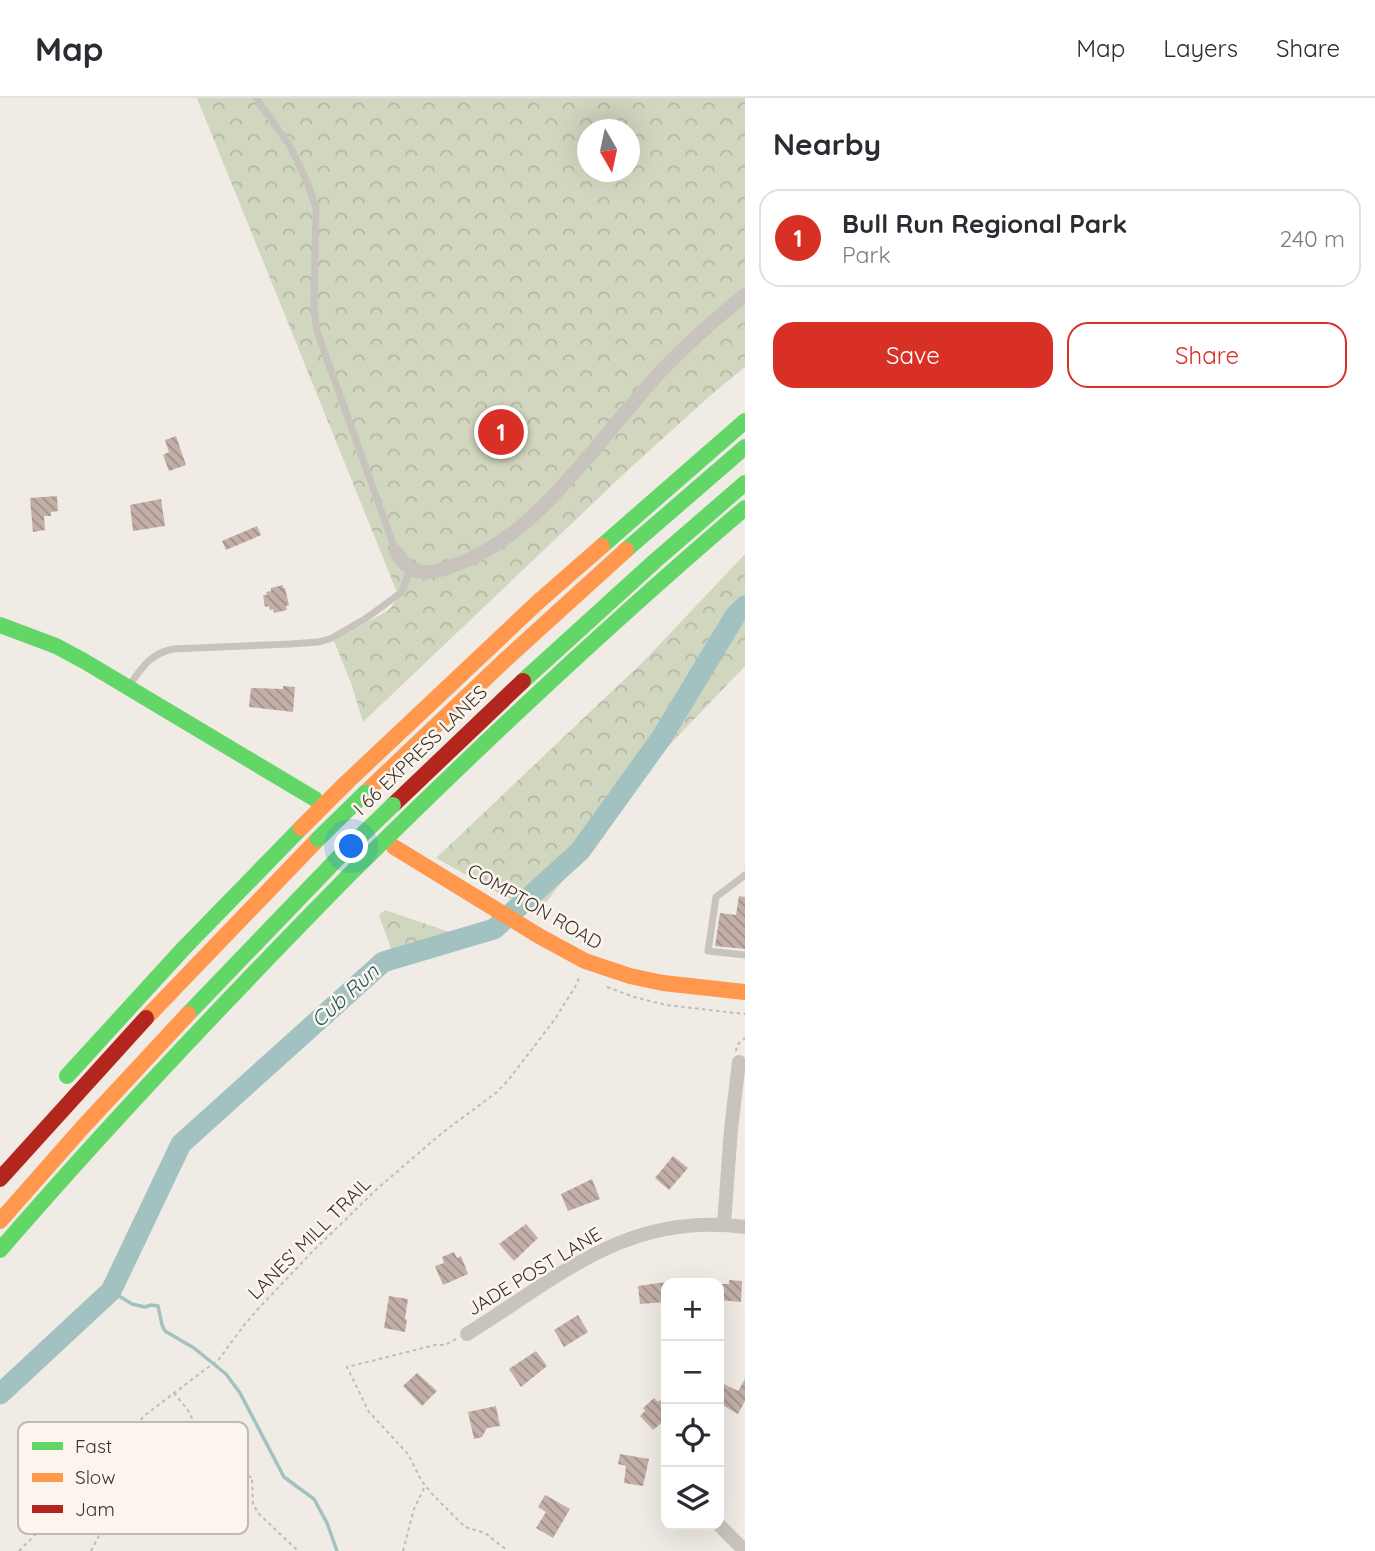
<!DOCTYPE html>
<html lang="en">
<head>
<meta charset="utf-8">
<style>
	body { margin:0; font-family:Quicksand,sans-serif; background:#f7f7f7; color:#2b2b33 }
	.controls { position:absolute; right:21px; bottom:21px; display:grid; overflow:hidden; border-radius:14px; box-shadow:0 7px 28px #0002 }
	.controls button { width:63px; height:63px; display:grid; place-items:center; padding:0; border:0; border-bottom:2px solid #e1e1e2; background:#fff; color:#2b2b33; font:35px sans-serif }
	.compass { position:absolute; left:577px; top:21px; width:63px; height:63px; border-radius:50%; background:#fff; box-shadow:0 7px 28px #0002; rotate:171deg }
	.you { position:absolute; left:352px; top:749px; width:24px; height:24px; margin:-18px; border:5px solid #fff; border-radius:50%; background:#1a73e8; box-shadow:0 0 0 10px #1a73e833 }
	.badge { display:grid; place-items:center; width:46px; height:46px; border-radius:50%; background:#d93025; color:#fff; font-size:23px; font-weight:700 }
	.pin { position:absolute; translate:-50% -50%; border:4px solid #fff; box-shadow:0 2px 7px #0006 }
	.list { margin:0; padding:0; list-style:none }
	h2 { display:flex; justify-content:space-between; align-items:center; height:91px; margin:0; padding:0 28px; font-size:30px }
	h2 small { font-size:23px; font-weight:400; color:#7c7c81 }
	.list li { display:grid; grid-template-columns:46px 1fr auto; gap:21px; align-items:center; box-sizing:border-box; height:98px; margin:0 14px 14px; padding:0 14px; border:2px solid #e1e1e2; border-radius:21px }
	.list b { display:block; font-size:26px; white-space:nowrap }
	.list p { margin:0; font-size:23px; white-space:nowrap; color:#7c7c81 }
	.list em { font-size:23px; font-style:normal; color:#7c7c81 }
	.actions { display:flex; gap:14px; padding:21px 28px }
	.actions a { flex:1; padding:16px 0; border:2px solid #d93025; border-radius:21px; text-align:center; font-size:24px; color:#d93025 }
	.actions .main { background:#d93025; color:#fff }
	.icon { flex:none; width:38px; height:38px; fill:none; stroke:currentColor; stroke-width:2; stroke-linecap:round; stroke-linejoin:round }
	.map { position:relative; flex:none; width:745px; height:1453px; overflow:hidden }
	header { display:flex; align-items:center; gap:42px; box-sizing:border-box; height:98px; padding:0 35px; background:#fff; border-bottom:2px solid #e1e1e2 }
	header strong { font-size:33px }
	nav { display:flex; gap:38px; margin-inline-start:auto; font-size:24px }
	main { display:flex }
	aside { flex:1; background:#fff }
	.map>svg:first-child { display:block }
	.park { fill:url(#park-crowns); fill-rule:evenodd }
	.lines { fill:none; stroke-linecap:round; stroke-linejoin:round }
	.stream { stroke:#a1c2c1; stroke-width:3.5 }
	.river { stroke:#a1c2c1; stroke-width:21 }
	.building { fill:url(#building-back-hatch) }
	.path { stroke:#c2bbb6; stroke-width:2; stroke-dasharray:3.5 3.5; stroke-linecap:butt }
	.lane { stroke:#c9c3be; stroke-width:7 }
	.street { stroke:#c9c3be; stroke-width:14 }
	.fast { stroke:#63d668; stroke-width:16 }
	.slow { stroke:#ff974d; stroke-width:16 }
	.jam { stroke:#b3261e; stroke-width:16 }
	.fast-bridge { stroke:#63d668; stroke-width:16 }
	.slow-bridge { stroke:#ff974d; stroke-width:16 }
	.labels { text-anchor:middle; stroke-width:5; stroke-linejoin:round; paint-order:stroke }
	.street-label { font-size:19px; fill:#3b302b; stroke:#fbf5ee }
	.water-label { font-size:21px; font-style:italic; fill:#1f5a5e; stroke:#fbf5ee }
	.key { fill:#fbf5ee; stroke:#c1bab4; stroke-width:2 }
	.key-label { font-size:19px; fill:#3b302b }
</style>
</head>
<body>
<header>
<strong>Map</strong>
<nav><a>Map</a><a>Layers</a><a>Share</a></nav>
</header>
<main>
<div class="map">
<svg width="745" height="1453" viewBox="0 0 745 1453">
	<defs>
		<pattern id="park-crowns" width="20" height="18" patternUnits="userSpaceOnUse" patternTransform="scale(1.75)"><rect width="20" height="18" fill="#d1d6bf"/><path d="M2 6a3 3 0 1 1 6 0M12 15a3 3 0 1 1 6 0" fill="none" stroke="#b4b8a4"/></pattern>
		<pattern id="building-back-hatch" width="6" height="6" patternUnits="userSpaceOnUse" patternTransform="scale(1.75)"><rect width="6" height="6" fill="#c3afa7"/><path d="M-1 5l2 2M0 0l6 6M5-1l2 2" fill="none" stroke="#a08f88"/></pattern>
	</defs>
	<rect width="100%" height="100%" fill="#f0ebe5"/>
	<g class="park">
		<path d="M 197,0 L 745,0 L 745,269 L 712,296 L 628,372 L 363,624 L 351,585 L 334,543 L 389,512 L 399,499 ZM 587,32 L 629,32 L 629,74 L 587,74 Z"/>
		<polygon points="745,456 745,568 657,660 537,816 436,760 645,562"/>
		<polygon points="385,812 461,838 397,867 379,817"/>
	</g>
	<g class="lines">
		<polyline class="stream" points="111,1193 132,1206 145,1209 151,1207 158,1208 162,1227 165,1233 194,1250 226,1276 240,1295 284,1379 314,1401 327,1425 337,1453"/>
		<polyline class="river" points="0,1296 111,1193 181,1046 383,864 494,831 580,753 662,639 735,518 745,508"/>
	</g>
	<g class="building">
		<polygon points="176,338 186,367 169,373 163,357 169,354 165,342"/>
		<polygon points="57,398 58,413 51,414 51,418 44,418 45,432 33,434 30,400"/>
		<polygon points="161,401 165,428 133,433 130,407"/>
		<polygon points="257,428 261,437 226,452 222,443"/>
		<polygon points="283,487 283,490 285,490 289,507 286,508 287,512 274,515 273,511 270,512 269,508 265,509 263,497 267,497 266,494 271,493 271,490"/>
		<polygon points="283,588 295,589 293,614 249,609 251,590 283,591"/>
		<polygon points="739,798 745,799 745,851 715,848 720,815 736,817"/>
		<polygon points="673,1058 688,1070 669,1092 655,1080"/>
		<polygon points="592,1081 600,1101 568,1113 561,1096"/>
		<polygon points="526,1126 538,1140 514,1163 499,1146"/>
		<polygon points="454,1154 457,1160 461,1158 468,1176 443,1187 435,1168 444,1165 442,1159"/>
		<polygon points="729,1182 742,1183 741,1204 719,1202 719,1186 729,1186"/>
		<polygon points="666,1184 666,1204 640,1206 638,1188"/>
		<polygon points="389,1198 408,1201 405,1221 407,1222 405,1234 384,1230"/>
		<polygon points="578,1217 588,1234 564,1249 554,1232"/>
		<polygon points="536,1253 547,1268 521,1289 509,1271"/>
		<polygon points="417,1275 437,1293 422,1308 403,1288"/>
		<polygon points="745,1281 745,1303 738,1316 719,1305 719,1292 722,1285 738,1293"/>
		<polygon points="654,1300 658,1304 660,1302 666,1310 666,1321 653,1332 640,1318 645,1313 643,1310"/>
		<polygon points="496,1308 500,1328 487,1330 482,1339 474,1341 468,1314"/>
		<polygon points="620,1356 649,1361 643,1388 624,1385 626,1368 618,1366"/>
		<polygon points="545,1397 570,1411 553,1440 536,1430 546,1414 538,1409"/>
	</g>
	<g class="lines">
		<g class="path">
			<polyline points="607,889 634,899 666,907 745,916"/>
			<polyline points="736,953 737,947 745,940"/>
			<polyline points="456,1241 445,1247 435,1247 347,1269 369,1314 408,1356 421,1382 433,1397 465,1429 485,1435 508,1453"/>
			<polyline points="174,1295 187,1311 193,1322 198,1340 222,1372 228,1376 252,1379 253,1406 258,1415 298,1453"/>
			<polyline points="19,1453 81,1391 124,1344"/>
			<polyline points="91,1453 101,1434 108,1416 125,1391 128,1384 123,1356 124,1344 131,1333 144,1318 219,1261 245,1226 257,1212 312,1154 378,1090 442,1035 497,994 510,980 555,921 575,889 580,878"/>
			<polyline points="403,1453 414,1411 425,1388"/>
		</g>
		<g class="lane">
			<polyline points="256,0 290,48 308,86 316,110 314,211 317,233 396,454"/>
			<path d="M 129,588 C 142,569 150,556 173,551 L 290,546 L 319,544 L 332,540 L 365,521 L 402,494 L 410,471"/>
			<polyline points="745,777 716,799 708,853 745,857"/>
		</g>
		<g class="street">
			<path d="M 396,454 C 411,480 430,477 455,467 C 513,446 554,399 593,353 C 616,326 638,298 662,272 C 688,245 716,220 745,197"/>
			<polyline points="724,1126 731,1031 739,964"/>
			<path d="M 467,1236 C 559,1179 628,1113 745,1129"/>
			<polyline points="719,1427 745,1453"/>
		</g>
		<g class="fast">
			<polyline points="602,448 745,323"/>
			<polyline points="626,452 745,349"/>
			<polyline points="0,527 56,548 84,563 315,701"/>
			<polyline points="523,583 655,463 745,385"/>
			<path d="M 409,718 C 518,612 629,509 745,410"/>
			<polyline points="188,916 339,759"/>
			<polyline points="67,978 184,850 301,730"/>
			<path d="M 0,1152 C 114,1020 234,894 356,770"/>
		</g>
		<g class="slow">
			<polyline points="346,685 538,504 602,448"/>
			<polyline points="365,695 505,562 626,452"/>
			<polyline points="394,749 539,838 585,863 630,878 663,885 745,894"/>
			<polyline points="146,920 318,741"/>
			<polyline points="0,1123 82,1030 188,916"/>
		</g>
		<g class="jam">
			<polyline points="393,707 523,583"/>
			<polyline points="0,1081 146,920"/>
		</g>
		<g class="fast-bridge">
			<polyline points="318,741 365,695"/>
			<polyline points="339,759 393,707"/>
			<polyline points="356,770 409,718"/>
		</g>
		<polyline class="slow-bridge" points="301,730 346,685"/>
	</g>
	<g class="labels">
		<g class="street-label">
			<text transform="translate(420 652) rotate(-44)" y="7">I 66 EXPRESS LANES</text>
			<text transform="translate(535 808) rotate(30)" y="7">COMPTON ROAD</text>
			<text transform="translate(309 1140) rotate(-45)" y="7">LANES' MILL TRAIL</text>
			<text transform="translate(534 1173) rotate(-31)" y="7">JADE POST LANE</text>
		</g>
		<g class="water-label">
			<text transform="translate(345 898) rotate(-42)" y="7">Cub Run</text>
		</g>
	</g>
	<rect x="18" y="1324" width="230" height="112" rx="10" class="key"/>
	<rect x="32" y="1344" width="31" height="8" fill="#63d668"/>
	<rect x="32" y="1375" width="31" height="9" fill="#ff974d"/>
	<rect x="32" y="1407" width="31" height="8" fill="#b3261e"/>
	<g class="key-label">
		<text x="75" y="1355">Fast</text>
		<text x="75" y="1386">Slow</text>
		<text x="75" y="1418">Jam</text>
	</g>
</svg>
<div class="controls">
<button>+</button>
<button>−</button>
<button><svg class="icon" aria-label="locate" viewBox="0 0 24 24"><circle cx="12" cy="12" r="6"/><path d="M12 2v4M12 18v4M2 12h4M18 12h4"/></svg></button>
<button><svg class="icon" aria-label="layers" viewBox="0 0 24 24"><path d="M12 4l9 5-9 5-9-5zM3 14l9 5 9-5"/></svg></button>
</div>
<svg class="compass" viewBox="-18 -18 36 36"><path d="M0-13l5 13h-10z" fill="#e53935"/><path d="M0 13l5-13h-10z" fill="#7c7c81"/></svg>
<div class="you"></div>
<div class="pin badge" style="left:501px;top:334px">1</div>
</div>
<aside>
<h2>Nearby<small></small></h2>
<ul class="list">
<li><span class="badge">1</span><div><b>Bull Run Regional Park</b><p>Park</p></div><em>240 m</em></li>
</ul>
<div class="actions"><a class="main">Save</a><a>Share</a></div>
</aside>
</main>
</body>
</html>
